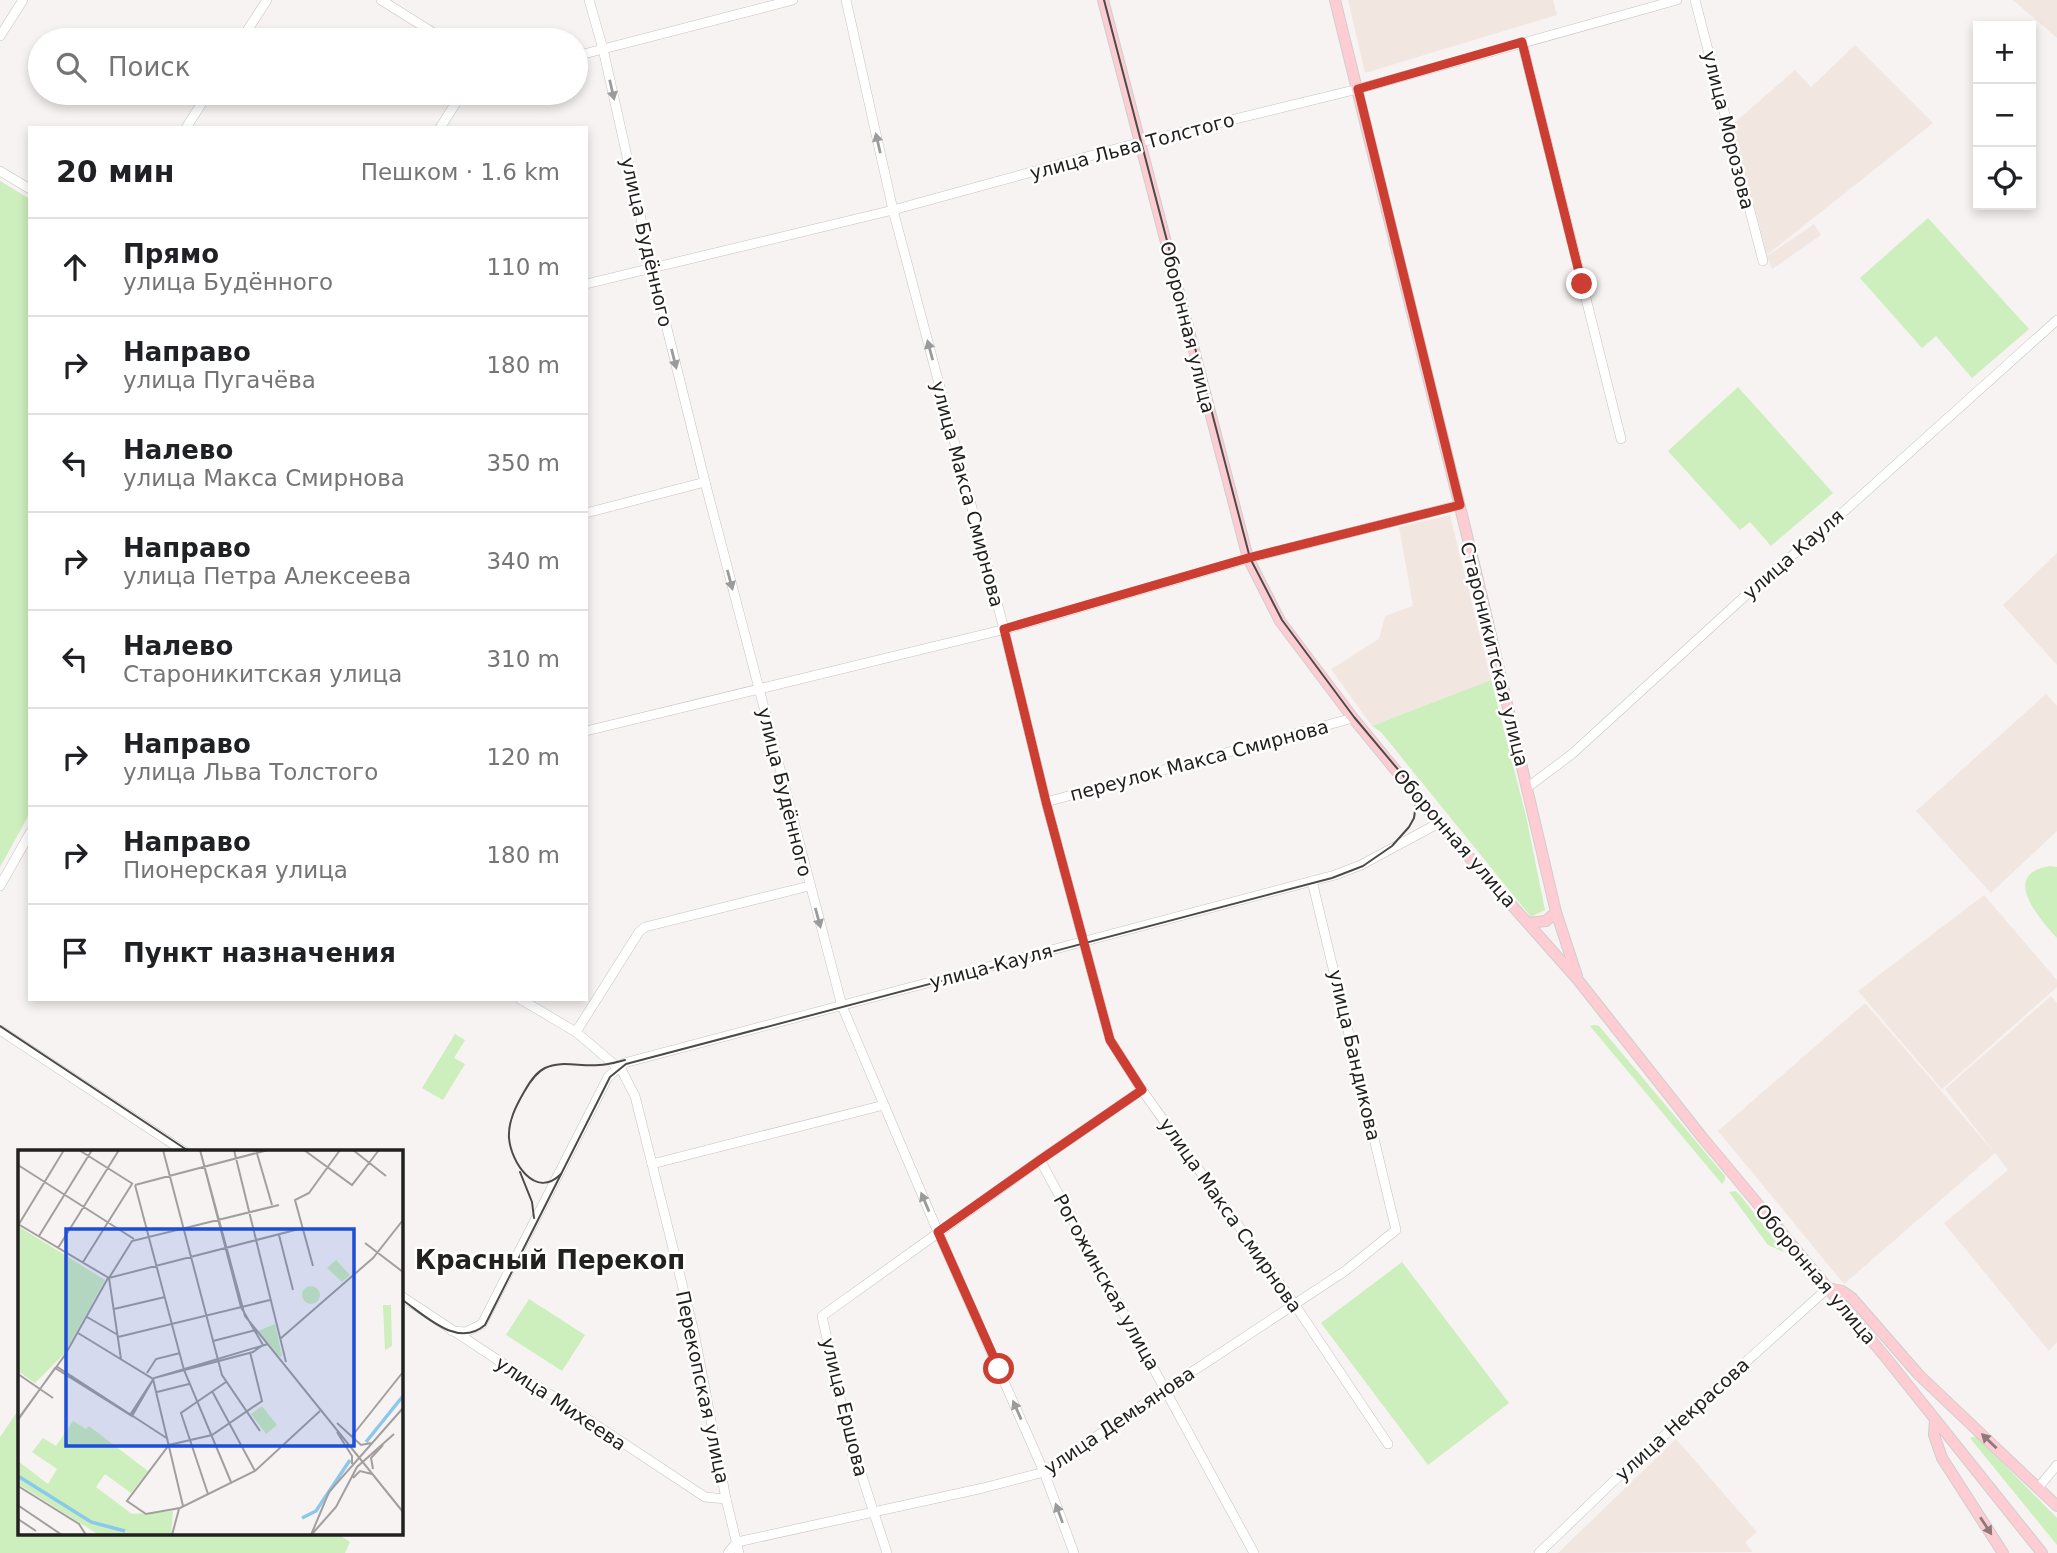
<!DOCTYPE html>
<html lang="ru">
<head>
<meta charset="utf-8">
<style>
	body { margin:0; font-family:"DejaVu Sans",sans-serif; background:#f2f2f2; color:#202124 }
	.controls { position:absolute; right:21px; top:21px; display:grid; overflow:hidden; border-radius:0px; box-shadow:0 4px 10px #0003 }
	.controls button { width:63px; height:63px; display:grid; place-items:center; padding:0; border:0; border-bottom:2px solid #e0e0e0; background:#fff; color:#202124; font:35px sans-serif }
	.stop { position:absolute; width:21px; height:21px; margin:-16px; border:5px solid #cb3e31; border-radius:50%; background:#fff }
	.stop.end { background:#cb3e31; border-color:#fff; box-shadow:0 2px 7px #0008 }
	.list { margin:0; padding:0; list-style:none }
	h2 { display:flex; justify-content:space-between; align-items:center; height:91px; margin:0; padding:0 28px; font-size:30px }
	h2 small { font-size:23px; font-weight:400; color:#757577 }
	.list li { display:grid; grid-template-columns:46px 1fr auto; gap:21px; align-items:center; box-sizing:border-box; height:98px; padding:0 28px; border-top:2px solid #e0e0e0 }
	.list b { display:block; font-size:26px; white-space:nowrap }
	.list p { margin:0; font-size:23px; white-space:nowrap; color:#757577 }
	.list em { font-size:23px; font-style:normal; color:#757577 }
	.icon { flex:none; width:38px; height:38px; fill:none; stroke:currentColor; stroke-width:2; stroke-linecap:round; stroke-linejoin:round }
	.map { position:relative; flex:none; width:2057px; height:1553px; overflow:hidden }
	.search { position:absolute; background:#fff; box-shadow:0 4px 10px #0003; left:28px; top:28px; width:560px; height:77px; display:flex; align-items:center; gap:18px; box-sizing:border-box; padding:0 24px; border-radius:38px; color:#757577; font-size:26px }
	.panel { position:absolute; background:#fff; box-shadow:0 4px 10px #0003; left:28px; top:126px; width:560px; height:875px; border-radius:0px }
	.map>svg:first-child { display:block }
	.built { fill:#f2e6e1 }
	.green { fill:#cdeebd }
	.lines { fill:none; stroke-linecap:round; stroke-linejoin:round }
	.minor-casing { stroke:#c6c2c1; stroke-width:10 }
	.major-casing { stroke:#cecece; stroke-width:12 }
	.minor { stroke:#fff; stroke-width:9 }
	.major { stroke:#fecdd3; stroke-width:10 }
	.tram { stroke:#4d4b4a; stroke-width:2 }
	.oneway { fill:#9c9b9b }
	.oneway2 { fill:#90777a }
	.route { stroke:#cb3e31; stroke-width:9 }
	.labels { text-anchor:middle; stroke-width:5; stroke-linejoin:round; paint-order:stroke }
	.street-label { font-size:19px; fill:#222120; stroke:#fff }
	.district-label { font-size:26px; font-weight:bold; fill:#222120; stroke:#fff }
	.inset-river { fill:none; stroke:#8ac9ed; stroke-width:3.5 }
	.inset-road { fill:none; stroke:#a29f9e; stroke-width:2 }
	.view { fill:#1d4ed8; fill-opacity:0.15; stroke:#1d4ed8; stroke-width:3.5 }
	.inset-edge { fill:none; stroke:#222120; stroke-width:3.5 }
</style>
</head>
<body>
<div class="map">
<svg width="2057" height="1553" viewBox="0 0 2057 1553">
	<rect width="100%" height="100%" fill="#f7f3f2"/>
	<g class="built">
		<polygon points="1348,0 1553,0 1557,15 1365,73"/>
		<polygon points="2013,0 2057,0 2057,38"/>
		<polygon points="1855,45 1933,123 1767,255 1733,124 1795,70 1811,87"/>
		<polygon points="1814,224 1821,235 1772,269 1767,256"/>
		<polygon points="1450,515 1491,680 1372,726 1331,669 1379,639 1385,616 1413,606 1399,527"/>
		<polygon points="2057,553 2057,665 2003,605"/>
		<polygon points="2046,694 2057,706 2057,831 1991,893 1916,811"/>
		<polygon points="1984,895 2057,980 2057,987 1942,1089 1858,991"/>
		<polygon points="2051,996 2057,1003 2057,1342 2049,1351 1944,1223 2008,1170 1995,1153 1844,1284 1718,1131 1865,1003 1994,1152 1945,1089"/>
		<polygon points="1676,1439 1757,1532 1745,1542 1753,1552 1558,1553"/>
	</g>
	<g class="green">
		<polygon points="0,181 30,199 30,813 0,867"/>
		<polygon points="1928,218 2029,329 1972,378 1936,336 1922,348 1860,278"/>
		<polygon points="1738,387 1833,493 1771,546 1750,522 1740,530 1668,451"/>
		<polygon points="1491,680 1526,816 1545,910 1531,917 1381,732 1372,726"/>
		<path d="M 2050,866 L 2057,867 L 2057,938 C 2040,919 1999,874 2050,866 Z"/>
		<polygon points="1594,1025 1599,1026 1725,1176 1725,1180 1722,1184 1590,1026"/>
		<polygon points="455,1034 465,1040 454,1058 465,1064 443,1100 422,1088"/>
		<polygon points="1735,1191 1740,1195 1784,1252 1768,1245 1729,1192"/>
		<polygon points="1402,1262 1509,1403 1428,1465 1321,1323"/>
		<polygon points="529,1299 585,1335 562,1371 506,1335"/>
		<polygon points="19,1409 19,1534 338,1534 350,1542 345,1553 0,1553 0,1437"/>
		<polygon points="1976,1436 2057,1518 2057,1545 1970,1438"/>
	</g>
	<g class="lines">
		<g class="minor-casing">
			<g id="minor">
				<polyline points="381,0 445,40"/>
				<polyline points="589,0 603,49 652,268 705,482 842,1006 938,1232 1044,1472 1074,1553"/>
				<polyline points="846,0 893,210 1004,629 1046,802 1110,1040 1142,1090 1295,1305 1388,1444"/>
				<polyline points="1695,0 1763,261"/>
				<polyline points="0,36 23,0"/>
				<polyline points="241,40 267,0"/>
				<polyline points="1522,42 1621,439"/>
				<polyline points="576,56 793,0"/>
				<polyline points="186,128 208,93"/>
				<polyline points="440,128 462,93"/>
				<polyline points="0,171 30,189"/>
				<polyline points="586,284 893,210 1141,142 1358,89 1677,0"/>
				<polyline points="586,513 705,482"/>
				<polyline points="586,731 1010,628 1250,558 1459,505"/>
				<polyline points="1528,787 1572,754 1767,576 1821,532 2057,320"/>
				<polyline points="1046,802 1353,718"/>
				<polyline points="0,886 30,833"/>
				<polyline points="520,999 576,1032 622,1071 635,1096 694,1332 726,1499 739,1553"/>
				<polyline points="0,1030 185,1152"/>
				<polyline points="576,1032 639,932 645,927 809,886"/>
				<polyline points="1040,1160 1254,1553"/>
				<polyline points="652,1164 884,1105"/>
				<polyline points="401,1296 705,1497 726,1499"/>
				<polyline points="452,1331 466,1332 482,1324 608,1077 624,1063 1335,875 1361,865 1439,823"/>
				<polyline points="2038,1488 2057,1465"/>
				<polyline points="728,1553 737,1542 983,1488 1044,1472 1166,1389 1345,1271 1396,1230 1312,881"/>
				<polyline points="887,1553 859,1467 853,1456 822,1316 1040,1160 1142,1090"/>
				<polyline points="1539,1553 1619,1476 1828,1288"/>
			</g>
		</g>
		<g class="major-casing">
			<g id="major">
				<polyline points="1103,0 1248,558 1280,621 1353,718 1439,823 1578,980 1702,1137 1887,1359 2042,1553"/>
				<polyline points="1335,0 1477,576 1556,912 1577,976"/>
				<polyline points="1528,923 1546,921 1556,912"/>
				<polyline points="1828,1288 1842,1291 1852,1298 1919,1375 2057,1506"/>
				<polyline points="1935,1420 1934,1435 1942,1458 2003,1553"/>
			</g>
		</g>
		<use href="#minor" class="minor"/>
		<use href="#major" class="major"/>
		<g class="tram">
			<polyline points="0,1026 190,1152"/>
			<polyline points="520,1172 532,1202 534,1218"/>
			<path d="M 561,1174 C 535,1200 511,1162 509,1138 C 508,1121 516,1106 524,1092 C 529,1083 535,1073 545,1068 C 561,1060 581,1067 599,1065 C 608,1065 617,1062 625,1060"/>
			<path d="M 401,1299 C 425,1315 457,1349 485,1325 L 610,1077 L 626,1064 L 1332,878 L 1363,866 L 1392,846 L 1409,827 L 1414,818 L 1417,797 L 1411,785 L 1354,717 L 1282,620 L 1250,558 L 1104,0"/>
		</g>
	</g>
	<defs><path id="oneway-solid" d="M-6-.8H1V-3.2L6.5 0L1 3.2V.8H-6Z" transform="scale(1.75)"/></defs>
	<g class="oneway">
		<use href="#oneway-solid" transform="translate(612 90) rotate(77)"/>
		<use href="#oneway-solid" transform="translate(878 143) rotate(-103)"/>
		<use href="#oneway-solid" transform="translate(930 350) rotate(-105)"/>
		<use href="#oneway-solid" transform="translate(674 359) rotate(76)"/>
		<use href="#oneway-solid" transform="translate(730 580) rotate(75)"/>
		<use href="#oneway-solid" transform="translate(818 918) rotate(75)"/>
		<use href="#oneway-solid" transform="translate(925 1202) rotate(-113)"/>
		<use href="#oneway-solid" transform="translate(1017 1410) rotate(-114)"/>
		<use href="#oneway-solid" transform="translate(1059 1513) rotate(-110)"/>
	</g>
	<g class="oneway2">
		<use href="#oneway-solid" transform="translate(1989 1441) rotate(-136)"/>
		<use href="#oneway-solid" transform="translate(1986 1526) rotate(57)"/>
	</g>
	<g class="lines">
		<polyline class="route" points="999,1369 938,1232 1040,1160 1142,1090 1110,1040 1046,802 1004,629 1248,558 1460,505 1358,89 1522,42 1582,284"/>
	</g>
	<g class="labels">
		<g class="street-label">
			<text transform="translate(1729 130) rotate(76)" y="7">улица Морозова</text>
			<text transform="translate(1132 146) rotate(-15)" y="7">улица Льва Толстого</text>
			<text transform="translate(647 242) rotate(77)" y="7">улица Будённого</text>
			<text transform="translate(1188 327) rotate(76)" y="7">Оборонная улица</text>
			<text transform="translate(968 494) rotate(75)" y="7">улица Макса Смирнова</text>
			<text transform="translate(1793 554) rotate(-41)" y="7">улица Кауля</text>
			<text transform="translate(1495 654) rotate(76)" y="7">Староникитская улица</text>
			<text transform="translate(1199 760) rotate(-15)" y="7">переулок Макса Смирнова</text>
			<text transform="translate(785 792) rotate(76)" y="7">улица Будённого</text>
			<text transform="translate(1455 838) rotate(49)" y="7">Оборонная улица</text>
			<text transform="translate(991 966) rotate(-15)" y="7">улица Кауля</text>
			<text transform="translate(1355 1055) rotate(77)" y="7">улица Бандикова</text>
			<text transform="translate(1231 1215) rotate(55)" y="7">улица Макса Смирнова</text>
			<text transform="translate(1816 1274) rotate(50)" y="7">Оборонная улица</text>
			<text transform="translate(1107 1282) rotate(61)" y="7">Рогожинская улица</text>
			<text transform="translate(703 1387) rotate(78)" y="7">Перекопская улица</text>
			<text transform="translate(561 1403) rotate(34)" y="7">улица Михеева</text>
			<text transform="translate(845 1407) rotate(76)" y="7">улица Ершова</text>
			<text transform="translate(1682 1419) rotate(-42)" y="7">улица Некрасова</text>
			<text transform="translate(1119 1420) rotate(-34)" y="7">улица Демьянова</text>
		</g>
		<g class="district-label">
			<text x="550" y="1269">Красный Перекоп</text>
		</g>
	</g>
	<g transform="translate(18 1150)">
		<rect width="385" height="385" fill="#f7f3f2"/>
		<path d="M 0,76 L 87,130 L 46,204 L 17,233 L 0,221 ZM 318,110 L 332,125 L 324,132 L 309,118 ZM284 145a9 9 0 1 1 18 0a9 9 0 1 1-18 0ZM 365,155 L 373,155 L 374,196 L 367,200 ZM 257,174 L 264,206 L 262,207 L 240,181 ZM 244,256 L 259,275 L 248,284 L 233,264 ZM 55,271 L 68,279 L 71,276 L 130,321 L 113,343 L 87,324 L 78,337 L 114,364 L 155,361 L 153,385 L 81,385 L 0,334 L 0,311 L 30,334 L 39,319 L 14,302 L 25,288 L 38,296 Z" fill="#cdeebd"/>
		<path class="inset-river" d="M 348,292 L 385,246M 0,326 L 73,372 L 107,381M 284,368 L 298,361 L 332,310"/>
		<path class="inset-road" d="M 61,0 L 115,34M 145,0 L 204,225 L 242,281M 182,0 L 227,166 L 385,362M 216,0 L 268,212M 238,0 L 254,55M 286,0 L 334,35 L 361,0M 335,0 L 368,26M 0,15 L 116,89M 117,35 L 166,220 L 213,332M 117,35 L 250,0M 0,74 L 91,128 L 285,78M 1,74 L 46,0M 261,85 L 275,140M 21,86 L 74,0M 347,93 L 385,122M 40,98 L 101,0M 65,112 L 114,34M 295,116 L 277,50 L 291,43 L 322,0M 96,159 L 147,147M 69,167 L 100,185M 60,183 L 135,229 L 165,356M 100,187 L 252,150M 262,189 L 355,108 L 385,70M 195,191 L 238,180M 232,202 L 244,251 L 194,285 L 151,295 L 109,351 L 128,364 L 162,358 L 237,321 L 302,261M 103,209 L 91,128 L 114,91 L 261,55M 38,216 L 150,289M 129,223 L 138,209 L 162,203M 0,224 L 35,248M 194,241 L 237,321M 139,242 L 171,234M 112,265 L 136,228 L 250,194M 0,269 L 47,205 L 90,128M 0,270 L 37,218 L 114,266 L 136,228 L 235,202 L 245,195 L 223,157 L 182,0M 319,273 L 343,295 L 353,293M 319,282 L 334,306 L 334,314M 334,286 L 385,222M 355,319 L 353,308 L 365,295M 335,328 L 342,321 L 354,324M 0,336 L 61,374 L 68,385M 190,344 L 163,263 L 208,232M 1,356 L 44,385M 0,369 L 18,381M 294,384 L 318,357 L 339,317 L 376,284M 154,385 L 161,359M 293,385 L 311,342 L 385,258"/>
		<path class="view" d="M 48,79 L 336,79 L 336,296 L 48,296 Z"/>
		<rect width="385" height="385" class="inset-edge"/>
	</g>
</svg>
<div class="controls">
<button>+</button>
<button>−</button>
<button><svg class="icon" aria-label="locate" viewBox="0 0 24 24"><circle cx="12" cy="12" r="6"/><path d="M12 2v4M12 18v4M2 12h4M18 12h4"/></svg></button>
</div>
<div class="stop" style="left:999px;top:1369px"></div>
<div class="stop end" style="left:1582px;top:284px"></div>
<div class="search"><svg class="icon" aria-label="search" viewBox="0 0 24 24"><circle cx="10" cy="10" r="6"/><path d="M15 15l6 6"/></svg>Поиск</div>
<section class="panel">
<h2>20 мин<small>Пешком · 1.6 km</small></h2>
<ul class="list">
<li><svg class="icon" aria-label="ahead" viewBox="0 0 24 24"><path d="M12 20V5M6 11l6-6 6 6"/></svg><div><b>Прямо</b><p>улица Будённого</p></div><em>110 m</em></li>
<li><svg class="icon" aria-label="right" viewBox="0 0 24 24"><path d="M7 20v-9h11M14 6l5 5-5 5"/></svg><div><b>Направо</b><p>улица Пугачёва</p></div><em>180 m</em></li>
<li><svg class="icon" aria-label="left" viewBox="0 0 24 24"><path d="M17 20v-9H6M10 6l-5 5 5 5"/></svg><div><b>Налево</b><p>улица Макса Смирнова</p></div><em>350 m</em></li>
<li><svg class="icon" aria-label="right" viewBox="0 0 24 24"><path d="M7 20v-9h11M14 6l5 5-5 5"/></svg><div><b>Направо</b><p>улица Петра Алексеева</p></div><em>340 m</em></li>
<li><svg class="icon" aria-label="left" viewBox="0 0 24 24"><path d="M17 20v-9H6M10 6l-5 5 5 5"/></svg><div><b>Налево</b><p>Староникитская улица</p></div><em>310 m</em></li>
<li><svg class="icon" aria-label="right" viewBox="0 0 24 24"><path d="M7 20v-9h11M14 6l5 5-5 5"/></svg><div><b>Направо</b><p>улица Льва Толстого</p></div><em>120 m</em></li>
<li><svg class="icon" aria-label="right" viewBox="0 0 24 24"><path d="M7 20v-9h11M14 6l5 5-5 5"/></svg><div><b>Направо</b><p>Пионерская улица</p></div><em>180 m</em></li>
<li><svg class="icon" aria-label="arrive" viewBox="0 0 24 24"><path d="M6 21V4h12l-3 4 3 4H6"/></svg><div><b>Пункт назначения</b></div></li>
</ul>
</section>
</div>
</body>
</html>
